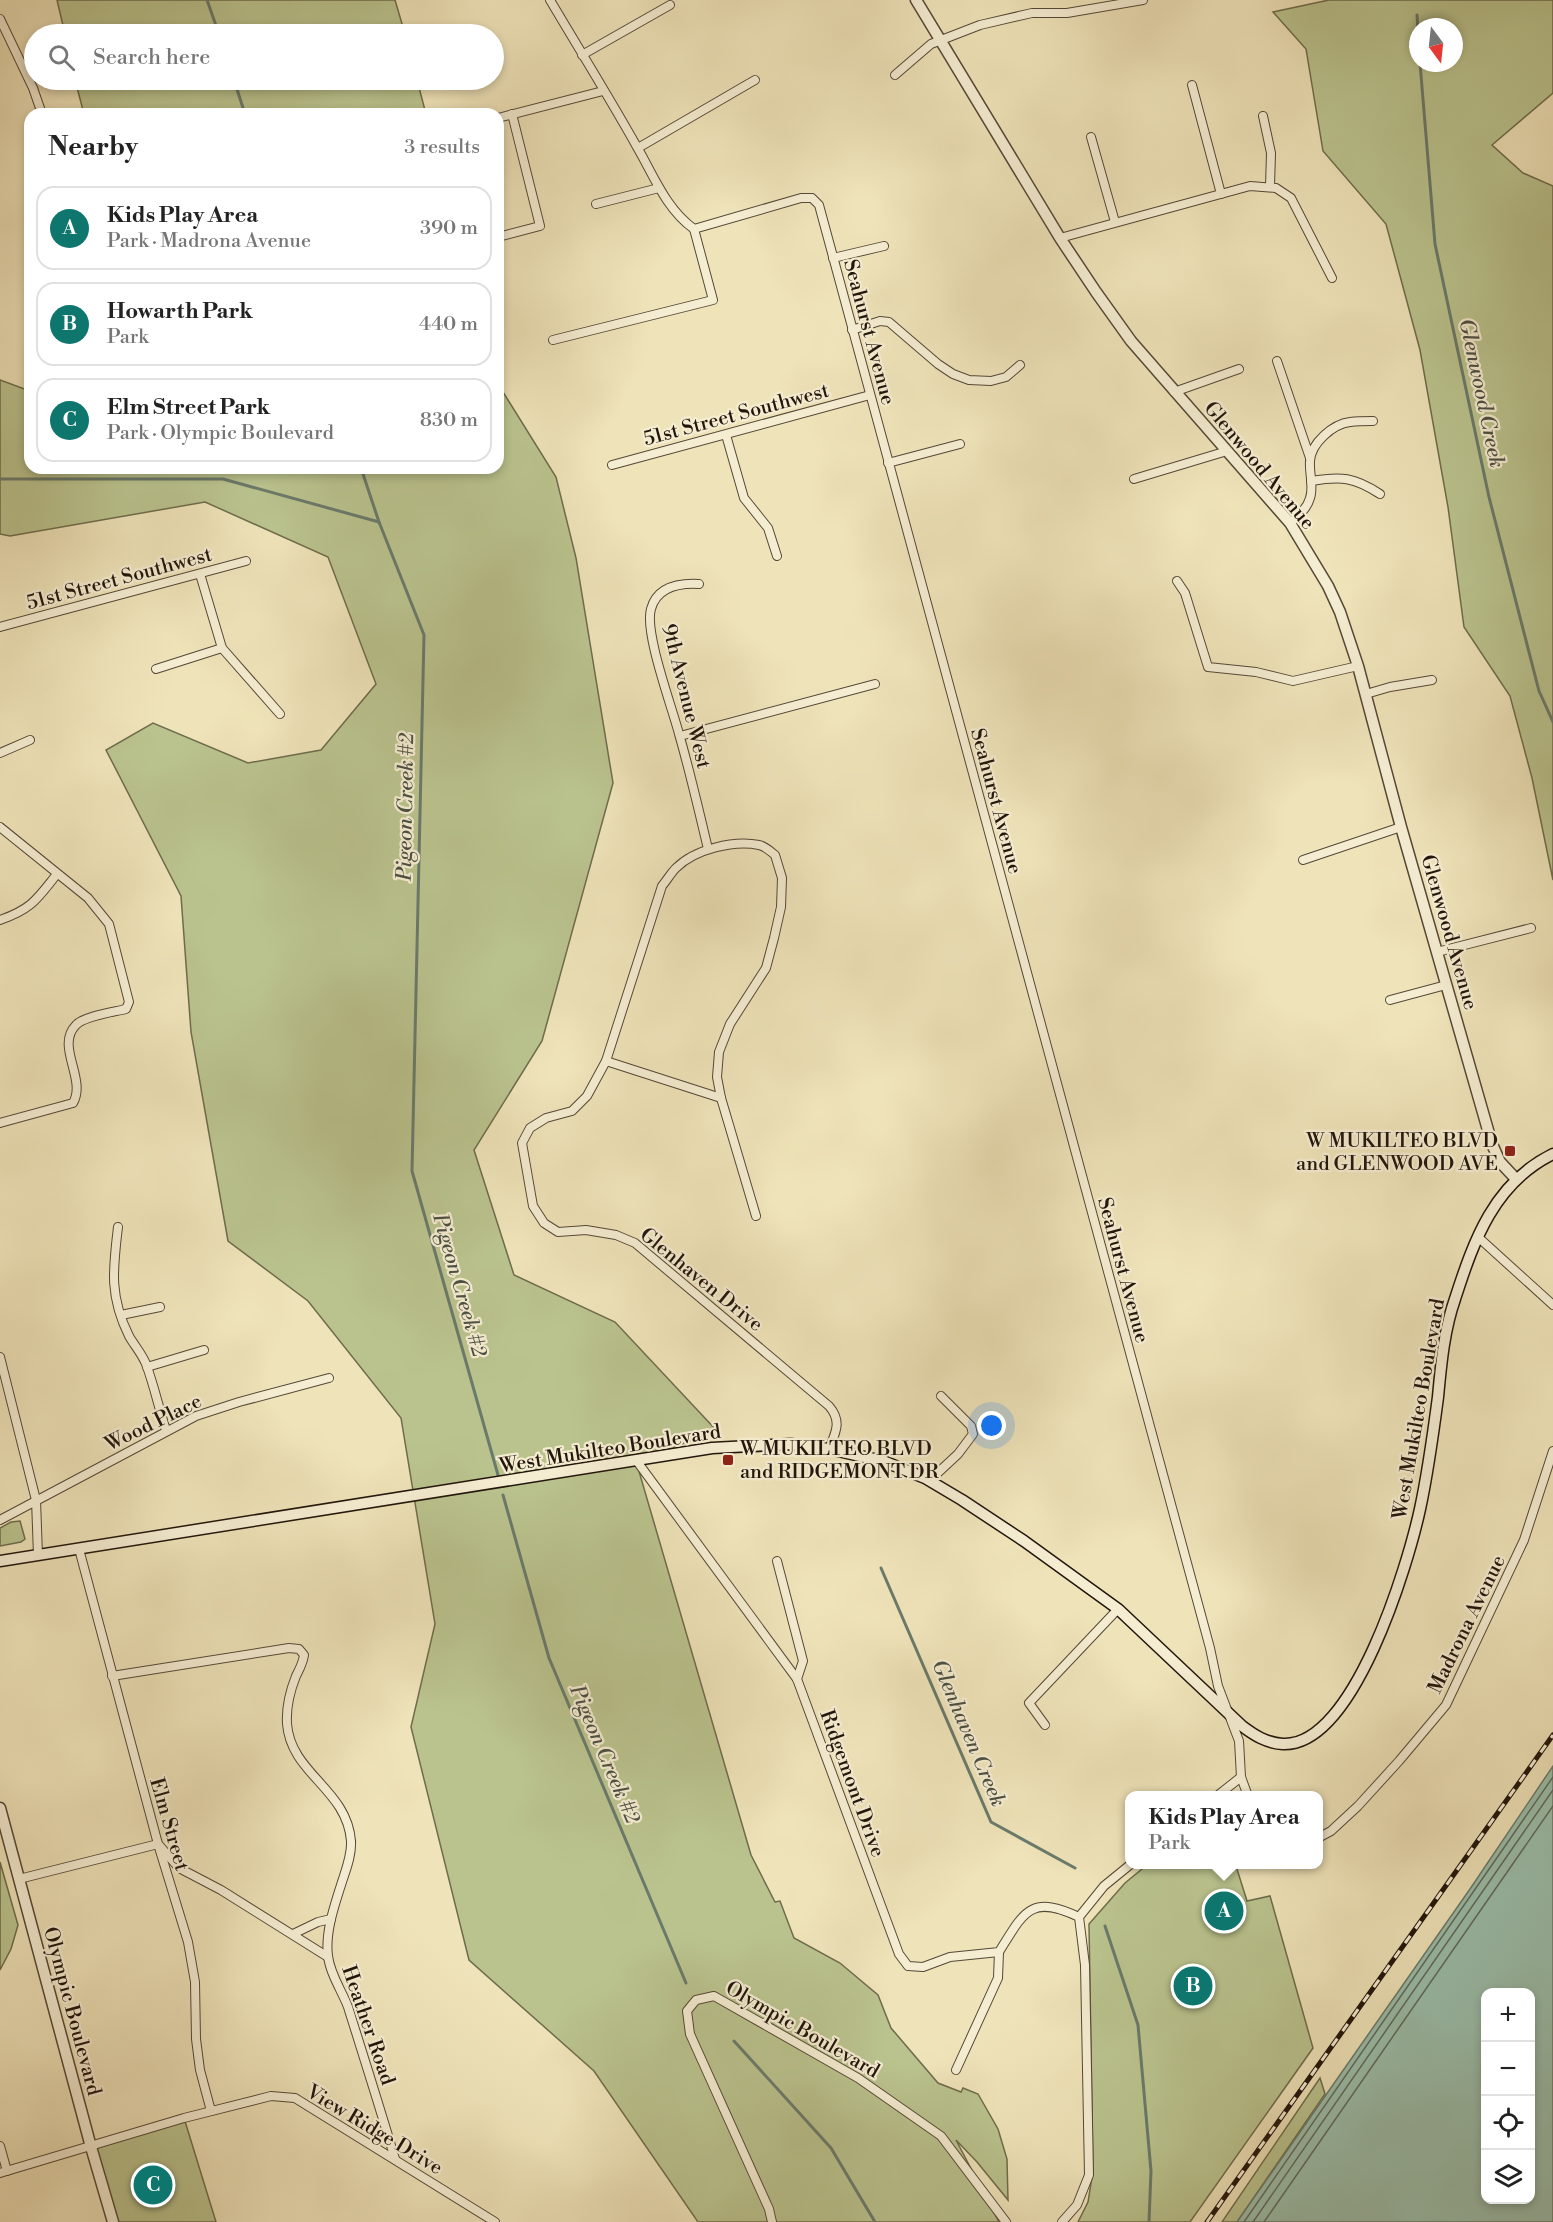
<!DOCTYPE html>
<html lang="en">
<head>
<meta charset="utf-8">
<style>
	body { margin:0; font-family:"Libre Bodoni",serif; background:#f2f2f2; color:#222 }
	.controls { position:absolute; right:18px; bottom:18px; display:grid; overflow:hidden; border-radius:12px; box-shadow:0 3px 9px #0003 }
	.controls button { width:54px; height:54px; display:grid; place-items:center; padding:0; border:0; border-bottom:2px solid #e0e0e0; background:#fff; color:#222; font:30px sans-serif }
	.compass { position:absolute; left:1409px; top:18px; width:54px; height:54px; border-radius:50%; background:#fff; box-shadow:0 3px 9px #0003; rotate:165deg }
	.you { position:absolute; left:992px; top:1426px; width:21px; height:21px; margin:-15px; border:4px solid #fff; border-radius:50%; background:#1a73e8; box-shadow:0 0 0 9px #1a73e833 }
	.badge { display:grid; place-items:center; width:39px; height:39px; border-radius:50%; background:#0f766e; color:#fff; font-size:20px; font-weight:700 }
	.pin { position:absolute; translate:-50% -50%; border:3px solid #fff; box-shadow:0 2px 6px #0006 }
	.popup { position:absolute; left:1125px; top:1791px; width:198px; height:78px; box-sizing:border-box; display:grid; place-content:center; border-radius:12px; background:#fff; filter:drop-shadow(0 2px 4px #0005); font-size:20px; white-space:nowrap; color:#767676 }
	.popup b { font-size:22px; color:#222 }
	.popup::after { content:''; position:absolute; left:50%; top:100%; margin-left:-12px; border:12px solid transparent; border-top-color:#fff }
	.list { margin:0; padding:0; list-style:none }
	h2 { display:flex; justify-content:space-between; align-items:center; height:78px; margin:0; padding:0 24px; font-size:26px }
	h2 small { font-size:20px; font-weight:400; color:#767676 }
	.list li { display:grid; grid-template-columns:39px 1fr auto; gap:18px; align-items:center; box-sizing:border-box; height:84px; margin:0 12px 12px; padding:0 12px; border:2px solid #e0e0e0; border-radius:18px }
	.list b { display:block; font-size:22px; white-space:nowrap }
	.list p { margin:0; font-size:20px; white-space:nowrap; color:#767676 }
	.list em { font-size:20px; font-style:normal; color:#767676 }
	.icon { flex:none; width:33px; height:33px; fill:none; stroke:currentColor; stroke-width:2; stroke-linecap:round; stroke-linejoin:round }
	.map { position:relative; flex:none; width:1553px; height:2222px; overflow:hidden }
	.search { position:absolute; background:#fff; box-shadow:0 3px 9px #0003; left:24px; top:24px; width:480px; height:66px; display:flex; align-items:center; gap:15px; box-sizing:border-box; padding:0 21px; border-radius:33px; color:#767676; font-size:22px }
	.panel { position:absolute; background:#fff; box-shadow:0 3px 9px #0003; left:24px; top:108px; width:480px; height:366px; border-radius:18px }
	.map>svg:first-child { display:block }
	.green { fill:#bac38e; stroke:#6e6c4c; stroke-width:1.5; fill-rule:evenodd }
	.water { fill:#9abeab; stroke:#6a7a6b; stroke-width:1.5; fill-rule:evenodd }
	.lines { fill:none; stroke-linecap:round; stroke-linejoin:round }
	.shore { stroke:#5e6a5b; stroke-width:1.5 }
	.stream { stroke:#6a7a6b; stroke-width:3 }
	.minor-casing { stroke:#554836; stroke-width:10 }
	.tertiary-casing { stroke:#554836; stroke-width:13 }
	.secondary-casing { stroke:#22150b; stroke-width:13 }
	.minor { stroke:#f5edd2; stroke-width:8 }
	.tertiary { stroke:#f5edd2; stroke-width:10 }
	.secondary { stroke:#f5edd2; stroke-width:10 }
	.rail-casing { stroke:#22150b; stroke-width:5 }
	.rail { stroke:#f5edd2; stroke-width:3; stroke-dasharray:9; stroke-linecap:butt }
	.poi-dot { fill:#8f2418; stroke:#f5edd2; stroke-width:2 }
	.labels { text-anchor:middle; stroke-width:4.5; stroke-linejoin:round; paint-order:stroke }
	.street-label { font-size:20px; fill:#22150b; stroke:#f5edd2 }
	.poi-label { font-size:20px; fill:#22150b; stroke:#f5edd2; text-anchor:end }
	.water-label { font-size:21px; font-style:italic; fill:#4c5043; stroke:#f5edd2 }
</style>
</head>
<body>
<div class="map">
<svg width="1553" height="2222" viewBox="0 0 1553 2222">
	<rect width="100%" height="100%" fill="#efe3b9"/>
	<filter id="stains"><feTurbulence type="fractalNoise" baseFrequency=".00333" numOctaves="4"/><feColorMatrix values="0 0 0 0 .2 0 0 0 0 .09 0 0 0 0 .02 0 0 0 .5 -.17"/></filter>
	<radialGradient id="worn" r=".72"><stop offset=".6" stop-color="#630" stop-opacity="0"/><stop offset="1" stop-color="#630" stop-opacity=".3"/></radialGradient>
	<g class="green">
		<polygon points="57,0 395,0 405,34 65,34"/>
		<path d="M 1329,0 L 1553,0 L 1553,93 L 1492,145 L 1523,173 L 1553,186 L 1553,880 L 1532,778 L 1510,696 L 1464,627 L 1448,507 L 1420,350 L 1386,224 L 1323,151 L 1306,49 L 1273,12 ZM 1418,27 L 1454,27 L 1454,63 L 1418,63 Z"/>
		<polygon points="75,80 417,80 426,114 84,114"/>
		<polygon points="0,380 30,391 30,468 498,468 498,384 556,477 576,558 613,783 542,1041 474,1150 514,1275 615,1322 717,1431 636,1461 751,1855 775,1902 780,1901 794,1938 840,1963 878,1995 891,2028 938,2083 961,2092 963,2088 978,2094 998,2129 1007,2159 1008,2200 977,2162 956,2140 999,2222 698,2222 594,2071 469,1960 411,1727 435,1624 401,1418 308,1301 228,1241 191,1032 181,896 106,750 153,723 248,763 321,750 376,684 328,557 205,502 10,536 0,534"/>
		<polygon points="20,1521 25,1539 21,1542 0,1546 0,1528 11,1522"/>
		<polygon points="0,1862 18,1925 11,1949 0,1970"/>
		<polygon points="1147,1865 1238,1865 1236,1866 1247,1901 1270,1896 1313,2048 1190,2222 1078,2222 1088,2202 1093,2171 1089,1924 1125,1883"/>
		<polygon points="1320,2078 1325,2094 1237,2222 1222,2222"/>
		<polygon points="184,2118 216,2222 113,2222 91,2147"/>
	</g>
	<path class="water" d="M 1553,1766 L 1553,2222 L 1237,2222 L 1470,1889 ZM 1486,1992 L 1530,1992 L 1530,2200 L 1486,2200 Z"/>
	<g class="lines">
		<g class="shore">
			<polyline points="1244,2222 1553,1777"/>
			<polyline points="1253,2222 1553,1790"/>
			<polyline points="1264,2222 1553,1806"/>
		</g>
		<g class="stream">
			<polyline points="207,0 219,34"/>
			<polyline points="1417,15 1418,32"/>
			<polyline points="1420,63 1435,244 1489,497 1539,691 1553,722"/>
			<polyline points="234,80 245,114"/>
			<polyline points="361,468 379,522 424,635 412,1171 498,1475"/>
			<polyline points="0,479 223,479 379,522"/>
			<polyline points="503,1495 549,1658 686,1983"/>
			<polyline points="881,1568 991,1822 1075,1868"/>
			<polyline points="1105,1926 1138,2025 1151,2171 1149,2222"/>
			<polyline points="734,2041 831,2148 875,2222"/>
		</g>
		<g class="minor-casing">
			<g id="minor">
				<path d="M 550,0 C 579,49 609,97 637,147 C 654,176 666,209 694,229"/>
				<polyline points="0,19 33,88 42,114"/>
				<polyline points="582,55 670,5"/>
				<polyline points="895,75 931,44 980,25 1032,13 1067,13 1143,0"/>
				<polyline points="1192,85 1221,194"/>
				<polyline points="1263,116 1271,153 1270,186"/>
				<polyline points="498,118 603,91"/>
				<polyline points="1091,137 1115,222"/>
				<polyline points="638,148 755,80"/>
				<polyline points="596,204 659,188"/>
				<polyline points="694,229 801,198 812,198 819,205 1210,1648 1218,1686 1239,1741 1241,1777 1248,1796"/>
				<polyline points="498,237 540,226 512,114"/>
				<polyline points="1060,238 1250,186 1276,188 1291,198 1332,278"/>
				<polyline points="833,258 884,246"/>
				<polyline points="852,330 880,321 889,322 938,364 953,374 969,380 991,381 1006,377 1020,365"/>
				<polyline points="553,340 713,300 694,229"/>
				<polyline points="1277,361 1310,458"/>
				<polyline points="1174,392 1239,369"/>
				<polyline points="726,435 744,498 768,528 777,556"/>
				<polyline points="888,463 960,444"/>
				<polyline points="612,465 870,395"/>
				<polyline points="1134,479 1227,451"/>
				<path d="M 1311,481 C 1341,476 1354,477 1380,494"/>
				<path d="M 1290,523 C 1298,516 1307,509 1310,498 C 1314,487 1309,473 1310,461 C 1311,443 1333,424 1350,422 C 1358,421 1366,421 1373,421"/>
				<polyline points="200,574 222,648 280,714"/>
				<polyline points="1177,581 1185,593 1208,667 1256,672 1293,681 1358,666"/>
				<path d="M 699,584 C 679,583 657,587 651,609 C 644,632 672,707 679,734 C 690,772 699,811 708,849"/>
				<polyline points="0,627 246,561"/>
				<polyline points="156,669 222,648"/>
				<polyline points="1366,694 1390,687 1432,680"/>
				<polyline points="680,736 875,684"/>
				<polyline points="0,753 30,740"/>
				<path d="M 0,827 L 88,898 L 109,924 L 129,1002 L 126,1009 C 114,1012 84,1016 76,1025 C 55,1046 87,1079 73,1103 L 0,1123"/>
				<polyline points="1303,860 1401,827"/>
				<path d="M 0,920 C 32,909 37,899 57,874"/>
				<polyline points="1437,952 1531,928"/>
				<polyline points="1390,1000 1446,985"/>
				<polyline points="606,1061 721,1098"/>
				<path d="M 756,1216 L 721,1098 L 717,1077 L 719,1052 L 730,1024 L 766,968 L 774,938 L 781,907 L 782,878 L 775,855 C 771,852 765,846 759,845 C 734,840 695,849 676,868 C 671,873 667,880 662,886 L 606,1061 L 587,1096 L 572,1111 L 546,1118 L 530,1128 L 522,1143 L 533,1206 L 544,1223 L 558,1232 L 586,1230 L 616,1235 L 635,1243 L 829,1406 C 842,1421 836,1432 829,1449"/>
				<path d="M 118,1227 C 113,1269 109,1296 129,1336 C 134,1345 142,1354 146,1364 C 154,1385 159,1409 166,1430"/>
				<polyline points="1478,1237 1553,1305"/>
				<polyline points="121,1315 160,1307"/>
				<polyline points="0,1357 36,1500 38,1555"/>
				<polyline points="147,1367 204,1350"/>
				<path d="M 636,1460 L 797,1679 L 899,1954 L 908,1966 L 923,1967 L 950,1957 L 999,1952 C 1024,1912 1030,1894 1079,1917"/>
				<polyline points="929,1481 958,1454 973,1434 971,1426 941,1396"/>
				<polyline points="0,1520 196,1416 239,1402 329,1378"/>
				<polyline points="79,1549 158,1844 188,1942 195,1982 196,2039 200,2070 211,2111"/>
				<polyline points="777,1561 803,1661 797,1679"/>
				<path d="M 112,1676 L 289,1648 L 299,1649 L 304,1655 C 303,1663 300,1668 296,1676 C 290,1691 286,1708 287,1724 C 291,1774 347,1789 351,1841 C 352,1856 345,1872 341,1885 C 334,1907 325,1933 328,1956 C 330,1974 342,1991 348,2007 C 364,2058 380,2108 395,2159"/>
				<polyline points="1045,1725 1029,1703 1118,1609"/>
				<polyline points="1217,1796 1241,1777"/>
				<polyline points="1318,1838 1331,1831 1358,1806 1399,1761 1446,1705 1524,1540 1553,1451"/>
				<polyline points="19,1879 158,1844 179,1868 221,1890 328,1957"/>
				<polyline points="293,1934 318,1922 331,1919"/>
				<polyline points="956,2070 998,1978 999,1952"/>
				<polyline points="0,2146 7,2171"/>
				<polyline points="0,2173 184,2118 271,2096 295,2098 495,2222"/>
				<polyline points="772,2222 769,2209 690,2034 687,2011 696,2000 714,1996 858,2078 941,2136 1006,2222"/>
				<polyline points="1062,2222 1077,2205 1089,2175 1085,1965 1079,1917 1104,1886 1131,1864"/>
			</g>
		</g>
		<g class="tertiary-casing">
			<g id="tertiary">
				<polyline points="916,0 1060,238 1096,292 1131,341 1290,523 1328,586 1340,612 1358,666 1401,827 1492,1144 1500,1162 1515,1178"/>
				<polyline points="0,1808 91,2147 113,2222"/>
			</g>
		</g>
		<g class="secondary-casing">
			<path id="secondary" d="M 0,1561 L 712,1448 L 791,1444 L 829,1449 L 883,1461 L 925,1478 L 962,1500 L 1024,1541 L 1118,1609 L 1242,1726 C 1254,1735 1266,1743 1283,1744 C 1354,1747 1408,1564 1420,1509 C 1428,1472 1433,1435 1438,1397 C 1441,1365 1444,1330 1455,1299 C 1474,1240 1494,1183 1553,1154"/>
		</g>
		<use href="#minor" class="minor"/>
		<use href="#tertiary" class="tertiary"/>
		<use href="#secondary" class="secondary"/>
		<g class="rail-casing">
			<polyline id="rail" points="1207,2222 1553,1735"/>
		</g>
		<use href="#rail" class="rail"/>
	</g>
	<g class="poi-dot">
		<rect x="1504" y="1145" width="12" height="12" rx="3"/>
		<rect x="722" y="1454" width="12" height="12" rx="3"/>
	</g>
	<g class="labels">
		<g class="street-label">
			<text transform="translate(870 332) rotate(75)" y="7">Seahurst Avenue</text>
			<text transform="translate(736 414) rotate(-15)" y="7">51st Street Southwest</text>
			<text transform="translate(1260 465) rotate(50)" y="7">Glenwood Avenue</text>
			<text transform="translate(119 578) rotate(-15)" y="7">51st Street Southwest</text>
			<text transform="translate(687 696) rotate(76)" y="7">9th Avenue West</text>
			<text transform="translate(997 801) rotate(75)" y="7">Seahurst Avenue</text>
			<text transform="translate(1450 932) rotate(74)" y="7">Glenwood Avenue</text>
			<text transform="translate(1124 1270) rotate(75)" y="7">Seahurst Avenue</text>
			<text transform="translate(702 1279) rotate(39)" y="7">Glenhaven Drive</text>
			<text transform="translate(1418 1409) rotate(-80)" y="7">West Mukilteo Boulevard</text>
			<text transform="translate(153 1422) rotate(-26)" y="7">Wood Place</text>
			<text transform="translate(610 1448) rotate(-9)" y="7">West Mukilteo Boulevard</text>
			<text transform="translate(1466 1624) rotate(-64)" y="7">Madrona Avenue</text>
			<text transform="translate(853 1783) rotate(70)" y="7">Ridgemont Drive</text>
			<text transform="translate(170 1824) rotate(74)" y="7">Elm Street</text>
			<text transform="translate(73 2011) rotate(75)" y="7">Olympic Boulevard</text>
			<text transform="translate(369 2025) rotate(71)" y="7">Heather Road</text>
			<text transform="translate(803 2029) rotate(30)" y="7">Olympic Boulevard</text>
			<text transform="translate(375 2129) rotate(31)" y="7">View Ridge Drive</text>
		</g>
		<g class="poi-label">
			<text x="1498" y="1147">W MUKILTEO BLVD<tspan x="1498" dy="23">and GLENWOOD AVE</tspan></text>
			<text x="740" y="1455" text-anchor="start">W MUKILTEO BLVD<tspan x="740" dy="23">and RIDGEMONT DR</tspan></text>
		</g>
		<g class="water-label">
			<text transform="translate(1482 393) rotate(78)" y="7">Glenwood Creek</text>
			<text transform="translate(405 807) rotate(-89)" y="7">Pigeon Creek #2</text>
			<text transform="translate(460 1285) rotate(74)" y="7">Pigeon Creek #2</text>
			<text transform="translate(969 1733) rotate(67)" y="7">Glenhaven Creek</text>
			<text transform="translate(605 1754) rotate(67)" y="7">Pigeon Creek #2</text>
		</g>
	</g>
	<rect width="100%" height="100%" filter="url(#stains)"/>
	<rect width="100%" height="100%" fill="url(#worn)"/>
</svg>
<div class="controls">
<button>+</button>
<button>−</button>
<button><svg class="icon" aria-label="locate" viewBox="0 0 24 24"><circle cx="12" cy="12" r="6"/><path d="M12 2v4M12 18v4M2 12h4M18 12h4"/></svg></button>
<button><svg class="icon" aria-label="layers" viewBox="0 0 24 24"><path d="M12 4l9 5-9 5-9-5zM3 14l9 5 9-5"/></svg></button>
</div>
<svg class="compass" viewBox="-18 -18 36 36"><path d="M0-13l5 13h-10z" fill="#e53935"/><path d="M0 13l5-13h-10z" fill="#767676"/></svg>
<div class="you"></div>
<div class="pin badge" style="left:1224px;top:1911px">A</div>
<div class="popup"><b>Kids Play Area</b>Park</div>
<div class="pin badge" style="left:1193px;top:1986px">B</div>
<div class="pin badge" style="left:153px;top:2185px">C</div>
<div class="search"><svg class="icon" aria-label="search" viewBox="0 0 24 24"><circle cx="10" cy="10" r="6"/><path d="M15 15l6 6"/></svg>Search here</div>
<section class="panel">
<h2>Nearby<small>3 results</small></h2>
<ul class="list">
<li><span class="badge">A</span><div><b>Kids Play Area</b><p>Park · Madrona Avenue</p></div><em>390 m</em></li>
<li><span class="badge">B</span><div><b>Howarth Park</b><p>Park</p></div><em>440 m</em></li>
<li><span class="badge">C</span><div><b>Elm Street Park</b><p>Park · Olympic Boulevard</p></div><em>830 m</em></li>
</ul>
</section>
</div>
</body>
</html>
